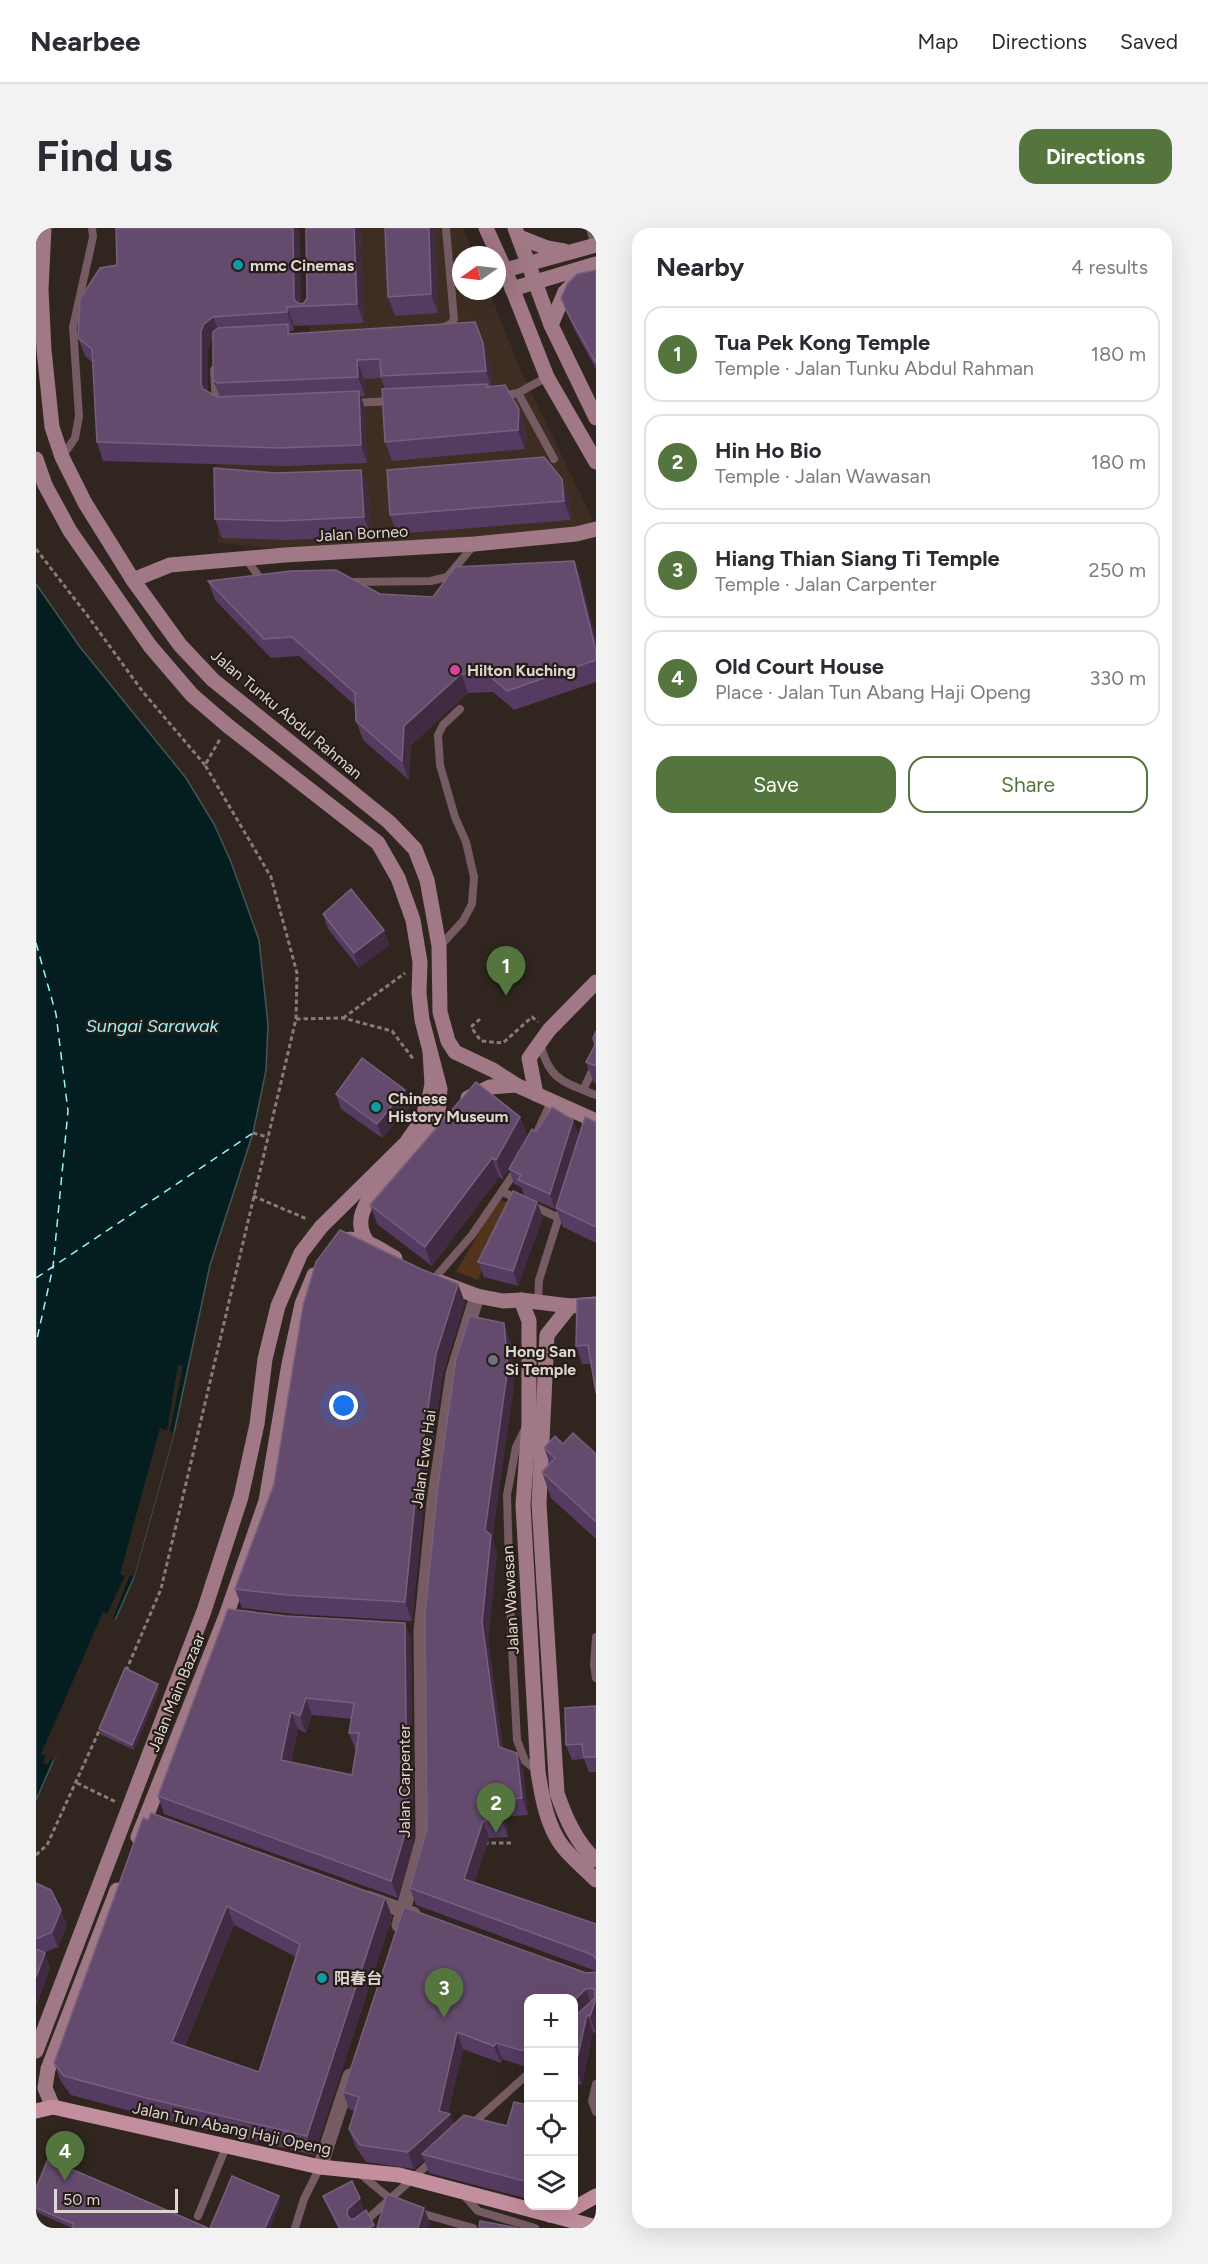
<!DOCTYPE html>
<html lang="en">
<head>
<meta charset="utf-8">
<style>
	body { margin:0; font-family:Figtree,"Noto Sans SC",sans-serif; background:#f2f2f3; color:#2b2b33 }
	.controls { position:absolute; right:18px; bottom:18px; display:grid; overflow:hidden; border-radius:12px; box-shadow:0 6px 24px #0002 }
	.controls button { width:54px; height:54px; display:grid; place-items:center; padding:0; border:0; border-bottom:2px solid #e1e1e2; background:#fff; color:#2b2b33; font:30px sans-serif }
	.compass { position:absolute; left:416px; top:18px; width:54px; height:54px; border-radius:50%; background:#fff; box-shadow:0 6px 24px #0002; rotate:256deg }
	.scale { position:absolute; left:18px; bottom:15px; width:124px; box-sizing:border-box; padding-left:6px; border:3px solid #ded6d2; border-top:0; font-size:16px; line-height:21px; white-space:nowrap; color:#ded6d2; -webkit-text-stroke:4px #261c16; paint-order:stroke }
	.you { position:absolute; left:308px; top:1178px; width:21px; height:21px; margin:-15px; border:4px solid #fff; border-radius:50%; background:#1a73e8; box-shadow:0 0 0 9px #1a73e833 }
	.badge { display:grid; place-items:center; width:39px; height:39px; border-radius:50%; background:#54753d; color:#fff; font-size:20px; font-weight:700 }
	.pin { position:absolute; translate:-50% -50px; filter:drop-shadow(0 2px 3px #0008) }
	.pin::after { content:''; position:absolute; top:32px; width:21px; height:18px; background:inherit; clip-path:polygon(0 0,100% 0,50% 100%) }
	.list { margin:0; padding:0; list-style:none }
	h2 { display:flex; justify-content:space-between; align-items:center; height:78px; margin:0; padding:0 24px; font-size:26px }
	h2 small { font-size:20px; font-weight:400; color:#7c7c81 }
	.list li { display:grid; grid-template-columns:39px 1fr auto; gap:18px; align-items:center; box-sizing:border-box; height:96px; margin:0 12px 12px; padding:0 12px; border:2px solid #e1e1e2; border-radius:18px }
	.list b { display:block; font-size:22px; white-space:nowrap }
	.list p { margin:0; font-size:20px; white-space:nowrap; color:#7c7c81 }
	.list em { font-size:20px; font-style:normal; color:#7c7c81 }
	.actions { display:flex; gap:12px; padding:18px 24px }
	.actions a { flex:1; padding:14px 0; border:2px solid #54753d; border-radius:18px; text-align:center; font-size:21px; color:#54753d }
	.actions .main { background:#54753d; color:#fff }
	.icon { flex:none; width:33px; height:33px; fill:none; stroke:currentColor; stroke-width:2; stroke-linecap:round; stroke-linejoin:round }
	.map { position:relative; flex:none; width:560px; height:2000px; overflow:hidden; border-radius:18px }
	header { display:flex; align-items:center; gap:36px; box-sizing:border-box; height:84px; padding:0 30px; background:#fff; border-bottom:2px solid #e1e1e2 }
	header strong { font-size:28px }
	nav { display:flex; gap:33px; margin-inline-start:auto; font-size:21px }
	.intro { display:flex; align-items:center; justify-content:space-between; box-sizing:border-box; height:144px; padding:0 36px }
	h1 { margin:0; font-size:42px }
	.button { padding:15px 27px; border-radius:18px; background:#54753d; color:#fff; font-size:21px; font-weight:700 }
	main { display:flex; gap:36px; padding:0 36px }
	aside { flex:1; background:#fff; border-radius:18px; box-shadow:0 6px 24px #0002 }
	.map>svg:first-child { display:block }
	.built { fill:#3e2d23 }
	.green { fill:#54331d }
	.water { fill:#041e20; stroke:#455555; stroke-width:1.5 }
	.pier { fill:#30261f }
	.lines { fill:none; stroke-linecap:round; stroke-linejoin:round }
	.ferry { stroke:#99f5fc; stroke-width:1.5; stroke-dasharray:8 6; stroke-linecap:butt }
	.path { stroke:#867d78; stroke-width:3; stroke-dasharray:4.5 3; stroke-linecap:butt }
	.lane { stroke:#765b63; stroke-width:8 }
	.street { stroke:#765b63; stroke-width:15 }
	.secondary { stroke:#a17885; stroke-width:15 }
	.primary { stroke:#c38e9e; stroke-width:15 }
	.wall { fill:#553a61; fill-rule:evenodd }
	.shaded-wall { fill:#402b42 }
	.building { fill:#644b6e; stroke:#77607d; stroke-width:1.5; fill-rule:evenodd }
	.culture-dot { fill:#0f9aa8; stroke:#261c16; stroke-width:2 }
	.hotel-dot { fill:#d1479c; stroke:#261c16; stroke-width:2 }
	.worship-dot { fill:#6b7280; stroke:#261c16; stroke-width:2 }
	.labels { text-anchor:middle; stroke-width:4.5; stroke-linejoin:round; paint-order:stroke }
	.poi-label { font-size:16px; font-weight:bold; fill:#ded6d2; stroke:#261c16; text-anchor:start }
	.street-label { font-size:16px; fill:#ded6d2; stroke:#261c16 }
	.water-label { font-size:18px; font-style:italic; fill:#99f5fc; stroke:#261c16 }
</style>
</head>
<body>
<header>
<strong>Nearbee</strong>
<nav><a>Map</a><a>Directions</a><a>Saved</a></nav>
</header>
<div class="intro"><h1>Find us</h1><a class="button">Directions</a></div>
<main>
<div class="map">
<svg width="560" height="2000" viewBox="0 0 560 2000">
	<rect width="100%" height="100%" fill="#30261f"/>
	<polygon class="built" points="272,0 427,0 438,27 425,27 425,63 453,63 486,145 557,292 543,303 254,322 182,315 180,123 274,120"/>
	<polygon class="green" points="462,972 476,975 442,1052 420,1044"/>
	<polygon class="water" points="0,356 44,419 150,550 178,596 195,634 223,712 232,797 230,842 217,905 174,1037 138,1205 98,1349 0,1572"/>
	<polygon class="pier" points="142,1137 147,1138 134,1203 138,1205 98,1349 94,1347 77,1390 80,1392 33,1501 18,1532 15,1531 11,1537 7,1534 10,1528 5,1526 67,1384 71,1386 89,1348 84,1346 124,1200 131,1202"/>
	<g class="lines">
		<g class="ferry">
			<polyline points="0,715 20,786 32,883 17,1039 0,1115"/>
			<polyline points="0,1050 217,905"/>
		</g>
		<g class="path">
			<polyline points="0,321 51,387 107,464 169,537"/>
			<polyline points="307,790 369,745"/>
			<polyline points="260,791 307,790 356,803 378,832"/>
			<polyline points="444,791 435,799 445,813 467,815 496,789 502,794"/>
			<polyline points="217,905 232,909"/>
			<polyline points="217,968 271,991"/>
			<polyline points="90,1443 125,1361 260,791 261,745 235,649 169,537 184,511"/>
			<polyline points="41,1555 80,1574"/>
			<polyline points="448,1615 476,1615"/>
			<polyline points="0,1627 11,1617 64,1501"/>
		</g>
		<g class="lane">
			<polyline points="554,0 559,17"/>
			<polyline points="406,100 415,96 418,91 410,0"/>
			<polyline points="178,142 180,176"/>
			<polyline points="482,165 518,231"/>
			<polyline points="464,168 482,165 511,149"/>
			<polyline points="317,175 358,173"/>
			<polyline points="26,229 39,210 43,188 37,99 57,9 56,0"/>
			<polyline points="210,331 224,350 229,353"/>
			<polyline points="313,354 395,353 411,349 438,317"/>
			<polyline points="404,718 427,693 436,676 438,649 430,614 419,589 404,537 402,507 407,497 424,481"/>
			<path d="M 504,815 C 513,852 527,854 560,867"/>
			<polyline points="547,862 560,835"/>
			<polyline points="499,909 515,874"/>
			<polyline points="467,964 523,990"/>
			<polyline points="397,1052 436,1007 481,941"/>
			<polyline points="502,1074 503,1052 526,979"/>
			<polyline points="489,1201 480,1219 471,1267 475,1401 481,1512 489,1533 502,1544"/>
			<polyline points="560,1409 558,1437 560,1450"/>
			<polyline points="560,1856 556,1873 560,1884"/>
			<polyline points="435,1897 493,1845"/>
			<polyline points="322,1944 358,1974"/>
			<polyline points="426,1965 442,1983 499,2000"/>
			<polyline points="381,1984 437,2000"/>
			<polyline points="162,1988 190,1919"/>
			<polyline points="259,2000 268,1971 284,1939"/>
			<polyline points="322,2000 397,1932"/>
		</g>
		<g class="street">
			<polyline points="332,1670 377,1686"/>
			<polyline points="363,1697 387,1611 385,1403 398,1274 417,1146 441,1068"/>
			<polyline points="284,1939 314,1848"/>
		</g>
		<g class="secondary">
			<polyline points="8,0 5,62 8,122 16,199 26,229 49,275 97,352 144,417 177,452 353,594 379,621 391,652 403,718 404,784 412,813 419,824 457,842 480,857 560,893"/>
			<polyline points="450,0 469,42 511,149 560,234"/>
			<polyline points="479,0 515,97 560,190"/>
			<polyline points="483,9 511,20 528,23"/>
			<polyline points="469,42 560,17"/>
			<polyline points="476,61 560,36"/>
			<polyline points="515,97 529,64 538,55"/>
			<polyline points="0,231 9,257 34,303 114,418 156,467 192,498 342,615 362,650 377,692 384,734 383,765 386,792 404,861 402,888 395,905"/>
			<polyline points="97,352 134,337 249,327 438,316 540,306 560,301"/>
			<polyline points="500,866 493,830 513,802 560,754"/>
			<polyline points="432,870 454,859 480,857"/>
			<path d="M 307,1012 C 327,1008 343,1021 359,1030"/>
			<path d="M 331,1014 C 319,996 326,982 336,965 L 401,898"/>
			<polyline points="404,1054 441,1068 467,1073 485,1072 534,1078 560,1076"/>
			<path d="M 485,1072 L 493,1093 L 493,1194 L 487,1277 L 502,1544 C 506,1569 511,1599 527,1619 C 537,1631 549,1641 560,1652"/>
			<path d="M 534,1078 L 511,1107 L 503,1276 L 521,1565 C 529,1589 540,1615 560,1632"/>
			<polyline points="102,1609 190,1388 230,1273 253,1136 266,1076 278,1047"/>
			<polyline points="0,1823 168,1383 205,1269 221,1196 229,1131 242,1078 265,1025 285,999 370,915 384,895 393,871 396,856 394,824"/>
			<polyline points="17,1879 9,1860 12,1841 81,1662"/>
		</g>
		<g class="primary">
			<polyline points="0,1883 17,1879 284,1939 363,1947 560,1999"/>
			<polyline points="514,1987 540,1979 560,1968"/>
		</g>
	</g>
	<g class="wall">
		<path d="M 270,0 L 324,0 L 328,95 L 258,98 L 258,102 L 254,103 L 255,106 L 454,134 L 456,158 L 483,181 L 490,200 L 489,221 L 356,233 L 349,214 L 349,161 L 345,150 L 328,151 L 329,168 L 325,168 L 329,181 L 331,235 L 250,238 L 67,233 L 61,214 L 57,135 L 49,128 L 42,110 L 81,37 L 264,3 L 264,76 L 268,75 L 271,70 ZM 177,112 L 177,152 L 184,169 L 181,169 L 172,163 L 172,122 L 174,114 Z"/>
		<polygon points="349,0 399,0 402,85 359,88 352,69"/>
		<polygon points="560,42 560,141 538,101 525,70"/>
		<polygon points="325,242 332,261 335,308 251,312 186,310 179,291 240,245"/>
		<polygon points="533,270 535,292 361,306 354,287"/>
		<polygon points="538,333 545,352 560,413 560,454 478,482 457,464 432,465 375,517 373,552 327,512 320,493 320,478 263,428 235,430 179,372 172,353 344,366 397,369"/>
		<polygon points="287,686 348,702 353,717 323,740 292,701"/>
		<polygon points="560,803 560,855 558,855 550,834 559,817"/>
		<polygon points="369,862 375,877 346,910 305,881 300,866"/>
		<polygon points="484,889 491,908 467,951 463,949 396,1038 341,996 334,977"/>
		<polygon points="560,894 560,1015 527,999 520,980"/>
		<polygon points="500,904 519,981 488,967 485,959 478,956 473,941"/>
		<polygon points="507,989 482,1058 448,1049 442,1034"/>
		<polygon points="385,1041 422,1056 429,1075 407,1145 388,1273 376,1393 258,1386 206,1380 199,1361"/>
		<polygon points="560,1070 555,1136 546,1136 540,1118"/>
		<polygon points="474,1112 478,1156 456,1311 461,1324 452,1411 467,1520 481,1525 487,1542 492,1587 470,1589 472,1609 453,1610 438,1654 560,1696 560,1743 380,1677 374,1660 391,1601"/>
		<polygon points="527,1216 560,1226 560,1311 515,1270 506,1244 514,1236 508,1220"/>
		<path d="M 250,1388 L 369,1395 L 375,1412 L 377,1617 L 362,1670 L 128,1586 L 122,1568 ZM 276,1487 L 316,1491 L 313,1505 L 320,1523 L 316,1547 L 255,1534 L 262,1501 L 270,1505 Z"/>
		<polygon points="123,1462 98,1522 64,1506 63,1501"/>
		<polygon points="560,1478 560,1544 553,1544 548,1531 536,1532 530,1517"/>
		<path d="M 107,1590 L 349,1670 L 356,1689 L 278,1927 L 117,1889 L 35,1867 L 25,1854 L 18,1835 ZM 198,1697 L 260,1729 L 223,1844 L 149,1818 Z"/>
		<polygon points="0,1655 31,1697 22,1719 7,1725 9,1725 14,1740 0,1778"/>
		<polygon points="368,1679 550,1745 560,1744 560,1743 560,1805 557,1804 546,1857 537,1855 537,1770 492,1770 492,1839 490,1839 466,1831 465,1835 427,1821 412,1885 418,1896 471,1898 492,1877 492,1971 393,1945 388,1932 378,1941 330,1934 319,1918 313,1901 319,1883 313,1881 307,1864"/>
		<polygon points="0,1960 172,2000 36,2000 0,1984"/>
		<polygon points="287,1968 329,1983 339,2000 302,2000 293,1982"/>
	</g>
	<g class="shaded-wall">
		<polygon points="257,0 262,0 264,3 265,79 261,79 258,70"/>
		<polygon points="318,0 324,0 328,95 321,76"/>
		<polygon points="393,0 399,0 402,85 395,66"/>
		<polygon points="251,79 258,98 258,102 251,84"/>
		<polygon points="177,89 184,107 174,114 172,122 172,174 165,156 165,103 168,96"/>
		<polygon points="447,115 454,134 457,162 450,143"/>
		<polygon points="321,132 328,151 329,168 322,149"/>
		<polygon points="323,163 329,181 331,235 325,217"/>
		<polygon points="483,181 490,200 489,221 482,202"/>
		<polygon points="325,242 332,261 335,308 328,289"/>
		<polygon points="526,251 533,270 535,292 528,273"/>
		<polygon points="538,333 545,352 560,413 560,423"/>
		<polygon points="425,446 432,465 375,517 373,552 366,533 368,498"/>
		<polygon points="348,702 353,717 323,740 318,725"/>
		<polygon points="369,862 375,877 346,910 341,896"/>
		<polygon points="484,889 491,908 467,951 460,932"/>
		<polygon points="537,892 543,907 519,981 514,966"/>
		<polygon points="456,930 463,949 396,1038 389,1019"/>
		<polygon points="501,974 507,989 482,1058 477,1043"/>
		<polygon points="422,1056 429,1075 407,1145 388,1273 376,1393 369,1374 381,1254 400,1126"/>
		<polygon points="468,1095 474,1112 478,1156 456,1311 461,1324 452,1411 469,1536 463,1519 446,1394 449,1302"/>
		<polygon points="369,1395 375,1412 377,1617 362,1670 355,1653"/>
		<polygon points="122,1456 123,1462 98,1522 96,1517"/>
		<polygon points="270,1470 276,1487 270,1505 264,1488"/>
		<polygon points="255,1484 262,1501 251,1550 245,1532"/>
		<polygon points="481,1525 487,1542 492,1587 486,1570"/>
		<polygon points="464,1572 470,1589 472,1609 466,1592"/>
		<polygon points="447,1593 453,1610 434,1668 428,1651"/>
		<polygon points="349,1670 356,1689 278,1927 271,1908"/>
		<polygon points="191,1678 198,1697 143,1833 136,1814"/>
		<polygon points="25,1682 31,1697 22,1719 16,1704"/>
		<polygon points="9,1725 14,1740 0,1778 0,1749"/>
		<polygon points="550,1761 556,1778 537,1796 537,1773"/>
		<polygon points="560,1771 560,1805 554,1788"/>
		<polygon points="551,1787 557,1804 546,1857 539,1840"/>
		<polygon points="421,1804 427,1821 412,1887 414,1886 420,1903 386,1926 388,1932 378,1941 372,1924 403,1883"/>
		<polygon points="460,1815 466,1831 465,1835 458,1818"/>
		<polygon points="537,1890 543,1906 537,1928"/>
		<polygon points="243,1968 245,1973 234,2000 229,2000"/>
		<polygon points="324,1970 329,1985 317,1996 311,1987 312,1981"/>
		<polygon points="388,1980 394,1995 392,2000 382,2000"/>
	</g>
	<g class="building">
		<polygon points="80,0 257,0 258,70 259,73 264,76 268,75 271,70 270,0 318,0 321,76 251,79 251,84 177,89 168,96 165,103 165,156 167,161 181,169 323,163 325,217 243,220 61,214 56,121 42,110 44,71 64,40 81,37"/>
		<polygon points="349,0 393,0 395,66 352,69"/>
		<polygon points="560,42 560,135 532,86 525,70 532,55 541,46"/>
		<polygon points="439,94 447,115 450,143 345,148 344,131 321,132 322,149 182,155 177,152 177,104 182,100 252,96 252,106"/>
		<polygon points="451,156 451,159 469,157 483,181 482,202 349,214 346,161"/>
		<polygon points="508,229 526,251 528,273 354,287 351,242"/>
		<polygon points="178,240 240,245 325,242 328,289 244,293 179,291"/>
		<polygon points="538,333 560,423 560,432 471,463 450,445 425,446 368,498 366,533 320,493 319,465 256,409 228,411 172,353 255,343 300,342 344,366 397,369 419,339"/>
		<polygon points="315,661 348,702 318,725 287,686"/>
		<polygon points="560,803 560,838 550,834 559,817 557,810"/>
		<polygon points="326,830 369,862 341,896 300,866"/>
		<polygon points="440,854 484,889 460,932 456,930 389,1019 334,977"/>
		<polygon points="516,879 537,892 514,966 482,952 485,947 473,941 496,901 500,904"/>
		<polygon points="549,889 560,894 560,999 520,980"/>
		<polygon points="477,963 501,974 477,1043 442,1034"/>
		<polygon points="304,1002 385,1041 422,1056 400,1126 381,1254 369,1374 251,1367 199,1361 238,1256 267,1078 280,1034"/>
		<polygon points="560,1070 560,1165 552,1117 540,1118 541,1071"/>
		<polygon points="434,1088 468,1095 472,1139 449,1302 455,1307 446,1394 463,1519 481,1525 486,1570 464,1572 466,1592 447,1593 428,1651 560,1696 560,1731 557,1727 374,1660 391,1601 389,1386 402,1258 420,1131"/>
		<polygon points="537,1205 560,1226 560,1294 506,1244 519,1230 508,1220 519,1208 527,1216"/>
		<path d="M 192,1381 L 250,1388 L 369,1395 L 371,1599 L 355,1653 L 122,1568 ZM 270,1470 L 318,1475 L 313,1505 L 323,1505 L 316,1547 L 245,1532 L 255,1484 L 264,1488 Z"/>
		<polygon points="89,1440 122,1456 96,1517 63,1501"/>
		<polygon points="560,1478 560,1529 548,1529 546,1516 530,1517 529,1480"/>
		<path d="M 115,1585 L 349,1670 L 271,1908 L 110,1870 L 28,1848 L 18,1835 L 107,1590 L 112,1592 ZM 191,1678 L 264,1716 L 223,1844 L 136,1814 Z"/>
		<polygon points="0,1655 15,1662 25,1682 16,1704 0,1711"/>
		<polygon points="368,1679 550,1745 560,1744 560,1743 560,1771 554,1788 551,1787 539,1840 537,1840 537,1790 559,1770 559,1762 555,1760 550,1761 537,1773 537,1770 492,1770 492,1825 488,1822 484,1822 460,1815 458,1818 421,1804 403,1883 414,1886 372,1924 324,1917 313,1901 323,1869 307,1864"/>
		<polygon points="0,1721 9,1725 0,1749"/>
		<polygon points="478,1874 492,1877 492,1954 386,1926 428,1887 471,1898"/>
		<polygon points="12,1931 172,2000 36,2000 38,1996 0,1980 0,1960"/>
		<polygon points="196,1948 243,1968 229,2000 174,2000"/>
		<polygon points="316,1953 324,1970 312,1981 311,1987 314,1991 318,1991 330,1982 338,1997 332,2000 304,2000 287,1968"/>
		<polygon points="351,1966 388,1980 382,2000 341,2000"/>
		<polygon points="444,1993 482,2000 443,2000"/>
	</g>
	<g class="culture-dot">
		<circle cx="202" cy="37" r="6"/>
		<circle cx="340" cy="879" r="6"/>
		<circle cx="286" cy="1750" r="6"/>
	</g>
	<circle class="hotel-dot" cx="419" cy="442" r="6"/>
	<circle class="worship-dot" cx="457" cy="1132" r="6"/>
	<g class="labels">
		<g class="poi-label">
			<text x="214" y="43">mmc Cinemas</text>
			<text x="431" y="448">Hilton Kuching</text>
			<text x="352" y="876">Chinese<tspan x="352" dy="18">History Museum</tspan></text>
			<text x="469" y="1129">Hong San<tspan x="469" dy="18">Si Temple</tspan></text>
			<text x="298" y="1756">阳春台</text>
		</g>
		<g class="street-label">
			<text transform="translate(326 305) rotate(-3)" y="6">Jalan Borneo</text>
			<text transform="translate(251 486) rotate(40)" y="6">Jalan Tunku Abdul Rahman</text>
			<text transform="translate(387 1231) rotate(-82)" y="6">Jalan Ewe Hai</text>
			<text transform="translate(474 1372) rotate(-93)" y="6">Jalan Wawasan</text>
			<text transform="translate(140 1464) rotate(-68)" y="6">Jalan Main Bazaar</text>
			<text transform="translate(368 1553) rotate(-90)" y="6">Jalan Carpenter</text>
			<text transform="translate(196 1900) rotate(12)" y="6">Jalan Tun Abang Haji Openg</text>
		</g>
		<g class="water-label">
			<text x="116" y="804">Sungai Sarawak</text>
		</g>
	</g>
</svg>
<div class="controls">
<button>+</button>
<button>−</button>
<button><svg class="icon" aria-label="locate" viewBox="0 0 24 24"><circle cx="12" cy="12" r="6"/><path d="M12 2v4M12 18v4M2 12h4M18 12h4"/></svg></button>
<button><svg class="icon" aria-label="layers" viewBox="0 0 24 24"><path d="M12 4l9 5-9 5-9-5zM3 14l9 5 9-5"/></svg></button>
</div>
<svg class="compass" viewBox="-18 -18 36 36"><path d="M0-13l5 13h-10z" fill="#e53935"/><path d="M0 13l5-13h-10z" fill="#7c7c81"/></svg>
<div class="scale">50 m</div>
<div class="you"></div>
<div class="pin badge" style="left:470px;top:768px">1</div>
<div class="pin badge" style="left:460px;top:1605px">2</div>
<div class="pin badge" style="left:408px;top:1790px">3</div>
<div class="pin badge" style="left:29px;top:1953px">4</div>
</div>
<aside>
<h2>Nearby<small>4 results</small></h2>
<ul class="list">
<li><span class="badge">1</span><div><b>Tua Pek Kong Temple</b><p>Temple · Jalan Tunku Abdul Rahman</p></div><em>180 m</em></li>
<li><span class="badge">2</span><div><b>Hin Ho Bio</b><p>Temple · Jalan Wawasan</p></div><em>180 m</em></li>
<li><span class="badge">3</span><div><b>Hiang Thian Siang Ti Temple</b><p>Temple · Jalan Carpenter</p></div><em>250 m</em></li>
<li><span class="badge">4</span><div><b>Old Court House</b><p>Place · Jalan Tun Abang Haji Openg</p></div><em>330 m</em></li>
</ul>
<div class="actions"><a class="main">Save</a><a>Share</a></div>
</aside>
</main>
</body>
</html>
